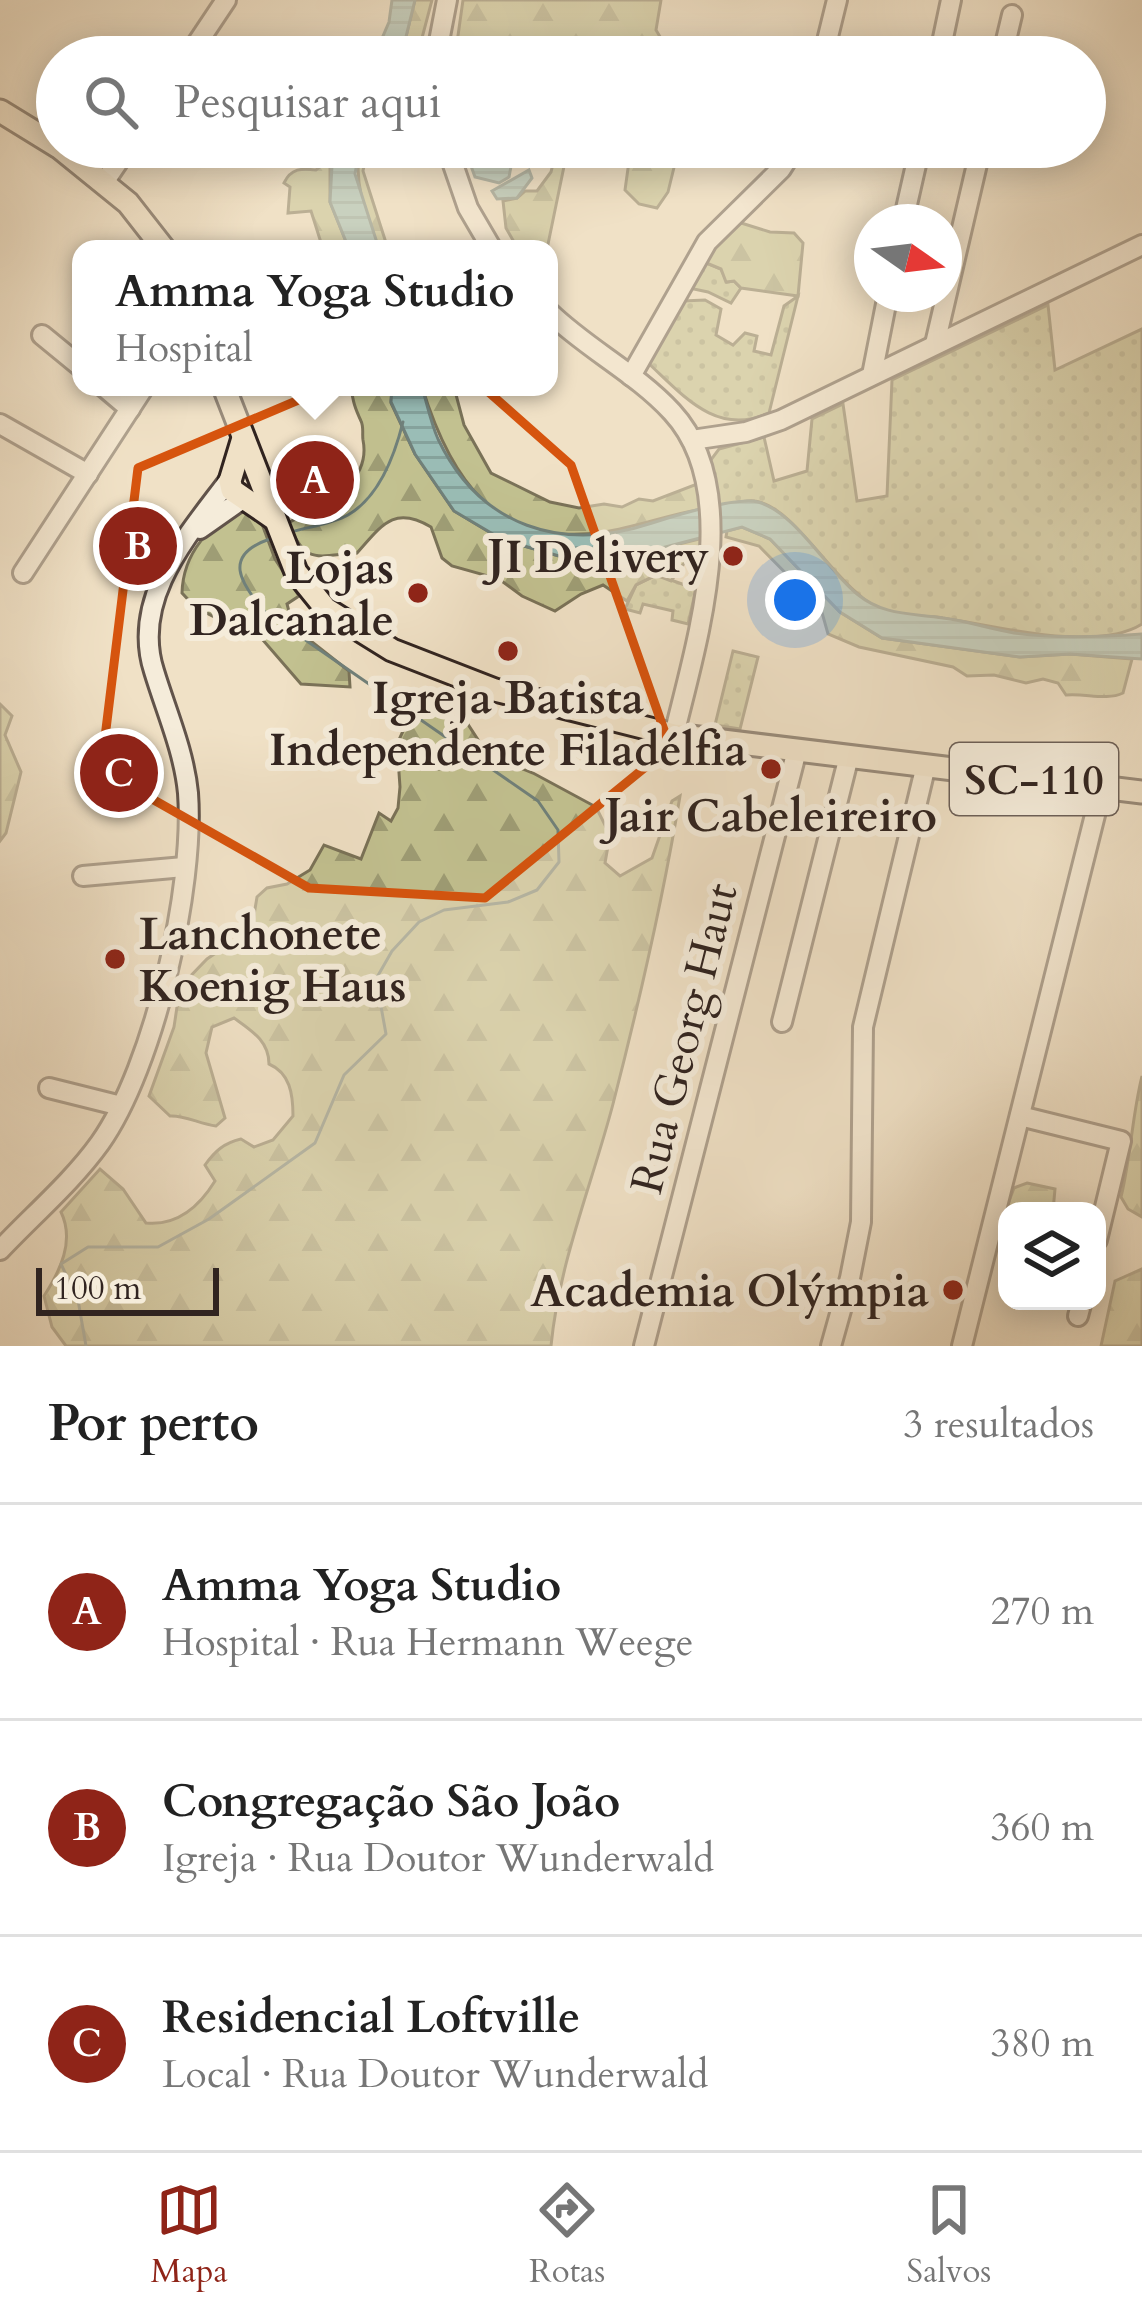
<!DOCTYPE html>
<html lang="pt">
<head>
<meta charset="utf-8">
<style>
	body { margin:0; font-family:Cardo,serif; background:#f2f2f2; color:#222 }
	.controls { position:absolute; right:36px; bottom:36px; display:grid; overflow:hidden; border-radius:24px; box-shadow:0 6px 30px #0003 }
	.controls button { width:108px; height:108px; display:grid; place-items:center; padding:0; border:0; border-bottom:3px solid #e0e0e0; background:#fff; color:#222; font:60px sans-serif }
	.compass { position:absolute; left:854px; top:204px; width:108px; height:108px; border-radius:50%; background:#fff; box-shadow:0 6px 30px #0003; rotate:104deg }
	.scale { position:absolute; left:36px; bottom:30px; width:183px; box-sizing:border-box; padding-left:12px; border:6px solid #312420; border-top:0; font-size:33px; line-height:42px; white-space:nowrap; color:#312420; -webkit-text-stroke:9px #f5ecda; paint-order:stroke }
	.you { position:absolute; left:795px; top:600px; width:42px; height:42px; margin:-30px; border:9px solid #fff; border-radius:50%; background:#1a73e8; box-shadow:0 0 0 18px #1a73e833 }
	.badge { display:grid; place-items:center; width:78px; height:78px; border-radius:50%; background:#8f2418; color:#fff; font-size:39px; font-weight:700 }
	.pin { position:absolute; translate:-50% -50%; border:6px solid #fff; box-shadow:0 3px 12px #0006 }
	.popup { position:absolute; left:72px; top:240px; width:486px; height:156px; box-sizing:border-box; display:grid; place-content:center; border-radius:24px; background:#fff; filter:drop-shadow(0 3px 9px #0005); font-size:39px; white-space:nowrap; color:#767676 }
	.popup b { font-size:45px; color:#222 }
	.popup::after { content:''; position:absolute; left:50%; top:100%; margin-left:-24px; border:24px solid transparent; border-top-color:#fff }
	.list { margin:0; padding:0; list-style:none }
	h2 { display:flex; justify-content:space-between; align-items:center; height:156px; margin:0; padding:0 48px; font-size:51px }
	h2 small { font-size:39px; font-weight:400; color:#767676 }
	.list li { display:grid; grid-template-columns:78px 1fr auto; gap:36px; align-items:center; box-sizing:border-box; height:216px; padding:0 48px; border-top:3px solid #e0e0e0 }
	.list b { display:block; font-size:45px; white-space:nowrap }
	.list p { margin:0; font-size:39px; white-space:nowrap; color:#767676 }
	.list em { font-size:39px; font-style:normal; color:#767676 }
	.icon { flex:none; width:66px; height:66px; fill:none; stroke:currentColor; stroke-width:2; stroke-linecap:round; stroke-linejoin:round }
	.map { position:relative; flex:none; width:1142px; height:1346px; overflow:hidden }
	.search { position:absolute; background:#fff; box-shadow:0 6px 30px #0003; left:36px; right:36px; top:36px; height:132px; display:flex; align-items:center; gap:30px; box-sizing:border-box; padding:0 42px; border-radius:66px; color:#767676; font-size:45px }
	.sheet { height:804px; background:#fff }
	nav { display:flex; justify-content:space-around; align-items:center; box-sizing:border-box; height:168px; border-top:3px solid #e0e0e0; background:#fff; font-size:33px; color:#767676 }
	nav a { display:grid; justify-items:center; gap:6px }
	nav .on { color:#8f2418 }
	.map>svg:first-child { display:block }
	.grass { fill:url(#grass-dots); stroke:#7a7258; stroke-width:3 }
	.forest { fill:url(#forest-firs); stroke:#7a7258; stroke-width:3 }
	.water { fill:url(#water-rules); stroke:#70807a; stroke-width:3 }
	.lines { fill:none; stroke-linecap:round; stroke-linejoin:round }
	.stream { stroke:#70807a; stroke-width:3 }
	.minor-casing { stroke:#61534a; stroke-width:24 }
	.major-casing { stroke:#312420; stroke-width:27 }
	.minor { stroke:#f5ecda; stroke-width:18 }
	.major { stroke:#f0e1c6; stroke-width:21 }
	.marked { fill:none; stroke:#d6540e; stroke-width:9; stroke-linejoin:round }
	.poi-dot { fill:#8f2418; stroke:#f5ecda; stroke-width:4.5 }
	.labels { text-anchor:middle; stroke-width:12; stroke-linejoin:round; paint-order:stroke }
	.shield { fill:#f5ecda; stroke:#6c6058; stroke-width:3 }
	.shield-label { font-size:42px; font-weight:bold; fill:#312420 }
	.poi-label { font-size:45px; font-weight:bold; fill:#312420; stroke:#f5ecda; text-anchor:end }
	.street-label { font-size:45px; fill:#312420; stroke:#f5ecda }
</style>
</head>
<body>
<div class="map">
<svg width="1142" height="1346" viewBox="0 0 1142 1346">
	<defs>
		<pattern id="grass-dots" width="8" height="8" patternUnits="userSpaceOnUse" patternTransform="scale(3)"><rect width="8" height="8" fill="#c2c190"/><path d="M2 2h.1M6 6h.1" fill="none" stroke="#9e9d75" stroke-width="1.8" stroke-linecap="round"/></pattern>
		<pattern id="forest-firs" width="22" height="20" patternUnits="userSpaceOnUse" patternTransform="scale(3)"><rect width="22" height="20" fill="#c2c190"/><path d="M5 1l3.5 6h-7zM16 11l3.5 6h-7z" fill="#9e9d75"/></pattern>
		<pattern id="water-rules" width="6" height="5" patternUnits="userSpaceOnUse" patternTransform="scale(3)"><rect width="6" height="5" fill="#9abdb6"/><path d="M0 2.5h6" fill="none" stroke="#85a29c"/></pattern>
	</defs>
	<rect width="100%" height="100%" fill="#f0e1c6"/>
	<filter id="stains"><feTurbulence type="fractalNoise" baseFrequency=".00167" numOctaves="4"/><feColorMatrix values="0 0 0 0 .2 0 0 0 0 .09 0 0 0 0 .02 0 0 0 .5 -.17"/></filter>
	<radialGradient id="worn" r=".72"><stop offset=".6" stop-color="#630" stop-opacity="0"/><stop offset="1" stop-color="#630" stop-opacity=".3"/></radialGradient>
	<g class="grass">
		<polygon points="704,262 721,269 727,282 734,281 741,288 731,303 708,292 689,288"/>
		<path d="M 798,296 L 769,413 C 716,437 683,395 647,362 L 683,301 L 705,300 L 721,309 L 716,335 L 733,345 L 745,333 L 757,336 L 754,351 L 771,355 L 784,306 Z"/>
		<path d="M 1048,305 L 1055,370 L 1142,329 L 1142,624 C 1096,653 996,626 943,618 C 926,615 905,618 888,613 C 839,596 798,507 755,501 C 745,499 729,505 719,507 L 710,461 L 719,449 L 764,437 L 774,481 L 807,471 L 812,419 L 843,404 L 857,501 L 887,496 L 892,380 Z"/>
		<polygon points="657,575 696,589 688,624 672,620 673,611 643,604 640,613 625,609 636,585"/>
		<polygon points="733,651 758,657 740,729 715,725"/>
	</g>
	<g class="forest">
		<polygon points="415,0 432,0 417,57 401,57"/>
		<polygon points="463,0 661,0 656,30 672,57 455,57"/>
		<path d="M 360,147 L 368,147 L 363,171 L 388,249 L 379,249 C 366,214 353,184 360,147 Z"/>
		<polygon points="557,147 568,147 547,249 518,249 506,228 503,201 517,198 525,191 537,191 551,172"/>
		<polygon points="631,147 679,147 668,192 657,208 639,204 625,190"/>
		<path d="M 330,158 L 330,202 L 349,249 L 323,249 L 311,211 L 288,213 L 290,187 L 284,183 C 291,168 302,168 316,170 Z"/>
		<polygon points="738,222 770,232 794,233 803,243 798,296 741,288 734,281 726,282 721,269 704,262 718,238"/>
		<path d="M 351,387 L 392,387 L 391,403 L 415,454 L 454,511 L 503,540 L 566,558 L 627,557 L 707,537 L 702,556 L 685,562 L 671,581 L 656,575 L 636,585 L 627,601 L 603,585 L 581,594 L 555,611 L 522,596 L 499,579 L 452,566 L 442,558 L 431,527 C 394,505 382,525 357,553 C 315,556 306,565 288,523 C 322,504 372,485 363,440 C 362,434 364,427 361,421 C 355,408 353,402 351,387 Z"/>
		<path d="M 422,387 L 454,387 L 464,425 L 491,473 L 550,502 L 579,508 L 604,504 L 622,507 L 639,499 L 653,501 L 697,484 L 703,509 C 669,514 638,527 604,532 C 495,548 451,480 422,387 Z"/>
		<path d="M 246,509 L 262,524 L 275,559 L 299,596 L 287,604 L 293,627 L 349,671 L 350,687 L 301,684 L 249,624 C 224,625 198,612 182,593 C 183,554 210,521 246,509 Z"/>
		<path d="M 742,527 L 770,539 L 840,612 L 882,638 L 1020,657 L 1070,654 L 1132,659 L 1123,693 C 1106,701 1086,693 1066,695 L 1058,683 L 1043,679 L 1026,683 L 994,675 L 967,676 L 953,667 L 859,647 L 828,634 L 821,609 L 759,546 L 726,537 L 727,531 Z"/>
		<path d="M 417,701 L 456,706 L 488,755 L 533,773 L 596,807 L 610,835 L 605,863 L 620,876 L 652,858 L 672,801 L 680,796 C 663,899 639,1003 613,1104 C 592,1184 559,1263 551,1346 L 66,1346 L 52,1327 L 44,1296 C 60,1271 75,1241 61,1212 L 100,1169 L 123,1189 L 146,1223 C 177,1226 199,1207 215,1181 L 205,1165 C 215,1151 224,1143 241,1139 L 254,1147 L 273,1140 L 293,1116 C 293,1094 290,1073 269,1064 C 269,1041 252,1031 234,1018 L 212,1027 L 206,1053 L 225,1118 L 216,1126 C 200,1124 184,1115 170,1116 L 149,1096 L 174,1027 L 180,987 L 207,959 L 241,936 L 253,921 L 257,897 L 267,888 L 287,884 L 310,870 L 324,845 L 361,859 L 379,813 L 391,821 L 398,808 L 400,787 L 397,744 Z"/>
		<polygon points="0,704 12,716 5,735 21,772 6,833 0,841"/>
		<path d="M 1142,1076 L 1142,1217 L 1128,1209 L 1121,1197 C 1131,1156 1132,1116 1142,1076 Z"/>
		<path d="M 1027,1183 L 1055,1189 L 1053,1211 L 1007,1211 L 1007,1247 L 1002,1243 C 1000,1224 1007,1206 1014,1188 Z"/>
		<polygon points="1142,1269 1142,1346 1101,1346 1115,1281"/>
	</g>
	<g class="water">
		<polygon points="392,0 415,0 401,57 374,57 389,22"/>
		<polygon points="333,147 360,147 355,174 379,249 349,249 330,202"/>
		<polygon points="490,155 512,161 509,177 499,183 475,177 471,166 476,159"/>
		<polygon points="529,170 532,178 517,198 497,199 492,191"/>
		<path d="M 392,387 L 422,387 C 427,404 431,423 438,439 C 480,527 562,553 652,523 C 674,516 736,497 758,502 C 795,512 827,570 857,594 C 884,616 911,613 943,618 C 967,621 990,629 1014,633 C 1054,639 1102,637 1142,634 L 1142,659 L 1070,654 L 1020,657 L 882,638 L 840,612 L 770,539 L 742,527 L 627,557 L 566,558 L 503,540 L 454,511 L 415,454 L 391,402 Z"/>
	</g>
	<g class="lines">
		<g class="stream">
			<path d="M 291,532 C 308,527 332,524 348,515 C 379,497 395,454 403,422"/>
			<path d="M 86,1346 L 78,1300 L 61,1264 L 88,1247 L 158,1247 L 209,1219 L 315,1143 L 344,1075 L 386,1034 L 376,979 L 392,951 L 419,922 L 444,910 L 508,902 L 537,890 L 559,862 L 558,830 L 538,801 L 265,612 C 240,583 222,555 270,539"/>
		</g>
		<g class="minor-casing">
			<g id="minor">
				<polyline points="188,57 226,0"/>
				<polyline points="436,57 447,0"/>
				<polyline points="823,57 837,0"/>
				<polyline points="939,57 951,0"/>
				<polyline points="1002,57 1012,15"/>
				<polyline points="447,147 468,208 492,249"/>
				<polyline points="105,181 128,147"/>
				<polyline points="903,222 920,147"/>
				<path d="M 549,312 C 587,349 636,373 672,412 C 745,491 696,643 674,735"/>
				<polyline points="42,335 81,367"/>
				<polyline points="935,344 981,147"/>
				<polyline points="872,375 888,294"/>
				<polyline points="631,376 707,242 781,169 795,147"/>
				<polyline points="104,387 130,409"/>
				<polyline points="0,424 88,474"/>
				<polyline points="692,440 746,432 781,420 1142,245"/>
				<polyline points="200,529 244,498"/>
				<polyline points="23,573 144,387"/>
				<polyline points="83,876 184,867"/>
				<polyline points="782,1022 849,756"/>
				<polyline points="49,1088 121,1106"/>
				<polyline points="1020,1116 1121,1141 1097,1240"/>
				<path d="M 0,1250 C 33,1215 72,1182 100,1143 C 154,1067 195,887 188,793 C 184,751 166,711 154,671 C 130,596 191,532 232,476"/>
				<polyline points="1078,1316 1082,1301"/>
				<polyline points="644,1346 797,750"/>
				<polyline points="831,1346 850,1278 861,1222 863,1027 926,765"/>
				<polyline points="962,1346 1102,787"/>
			</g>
		</g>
		<g class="major-casing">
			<g id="major">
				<polyline points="0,111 57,146"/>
				<polyline points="59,147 128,203 164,249"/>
				<polyline points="224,387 296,572 326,609 392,650 495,690 674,735 1142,792"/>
				<polyline points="243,438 230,481 232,490 273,518"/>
			</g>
		</g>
		<use href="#minor" class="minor"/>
		<use href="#major" class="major"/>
	</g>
	<path d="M0 0H1142V1346H0ZM 433,343 L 571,465 L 670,747 L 485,898 L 309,888 L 101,770 L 138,468 Z" fill="#f0e1c6" fill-opacity=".55" fill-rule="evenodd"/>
	<path class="marked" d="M 433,343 L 571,465 L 670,747 L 485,898 L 309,888 L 101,770 L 138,468 Z"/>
	<g class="poi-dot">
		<circle cx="733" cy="556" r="12"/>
		<circle cx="418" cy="593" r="12"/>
		<circle cx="508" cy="651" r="12"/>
		<circle cx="771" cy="769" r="12"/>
		<circle cx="115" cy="959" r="12"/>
		<circle cx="953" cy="1290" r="12"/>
	</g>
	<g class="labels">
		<rect class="shield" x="950" y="743" width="168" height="72" rx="9"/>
		<g class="shield-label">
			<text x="1034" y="794">SC-110</text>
		</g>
		<g class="poi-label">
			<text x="709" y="572">JI Delivery</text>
			<text x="394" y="583">Lojas<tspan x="394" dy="52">Dalcanale</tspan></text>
			<text x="508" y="713" text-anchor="middle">Igreja Batista<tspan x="508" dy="52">Independente Filadélfia</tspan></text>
			<text x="771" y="831" text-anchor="middle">Jair Cabeleireiro</text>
			<text x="139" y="949" text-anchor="start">Lanchonete<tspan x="139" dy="52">Koenig Haus</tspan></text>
			<text x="929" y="1306">Academia Olýmpia</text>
		</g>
		<g class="street-label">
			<text transform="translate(683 1038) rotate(-76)" y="16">Rua Georg Haut</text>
		</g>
	</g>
	<rect width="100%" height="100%" filter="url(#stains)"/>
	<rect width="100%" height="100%" fill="url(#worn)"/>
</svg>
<div class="controls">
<button><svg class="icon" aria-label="layers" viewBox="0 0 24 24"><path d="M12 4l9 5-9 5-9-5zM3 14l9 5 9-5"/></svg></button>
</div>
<svg class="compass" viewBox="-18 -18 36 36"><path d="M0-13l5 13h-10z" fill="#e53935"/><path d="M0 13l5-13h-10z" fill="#767676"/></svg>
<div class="scale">100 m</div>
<div class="you"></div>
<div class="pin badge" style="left:315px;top:480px">A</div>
<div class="popup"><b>Amma Yoga Studio</b>Hospital</div>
<div class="pin badge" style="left:138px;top:546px">B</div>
<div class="pin badge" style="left:119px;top:773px">C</div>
<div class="search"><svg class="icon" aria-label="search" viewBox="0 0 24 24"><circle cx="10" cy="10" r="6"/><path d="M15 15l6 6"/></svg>Pesquisar aqui</div>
</div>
<section class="sheet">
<h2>Por perto<small>3 resultados</small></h2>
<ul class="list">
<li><span class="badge">A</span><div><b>Amma Yoga Studio</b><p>Hospital · Rua Hermann Weege</p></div><em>270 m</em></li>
<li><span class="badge">B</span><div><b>Congregação São João</b><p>Igreja · Rua Doutor Wunderwald</p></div><em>360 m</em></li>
<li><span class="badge">C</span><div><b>Residencial Loftville</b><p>Local · Rua Doutor Wunderwald</p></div><em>380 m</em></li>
</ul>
</section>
<nav>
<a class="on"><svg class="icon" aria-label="map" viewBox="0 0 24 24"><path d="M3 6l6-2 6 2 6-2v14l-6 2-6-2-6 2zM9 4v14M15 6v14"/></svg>Mapa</a>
<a><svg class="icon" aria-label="directions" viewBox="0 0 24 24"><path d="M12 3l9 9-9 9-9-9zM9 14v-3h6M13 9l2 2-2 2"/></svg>Rotas</a>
<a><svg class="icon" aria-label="saved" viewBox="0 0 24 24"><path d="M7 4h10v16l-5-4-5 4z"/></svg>Salvos</a>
</nav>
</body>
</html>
